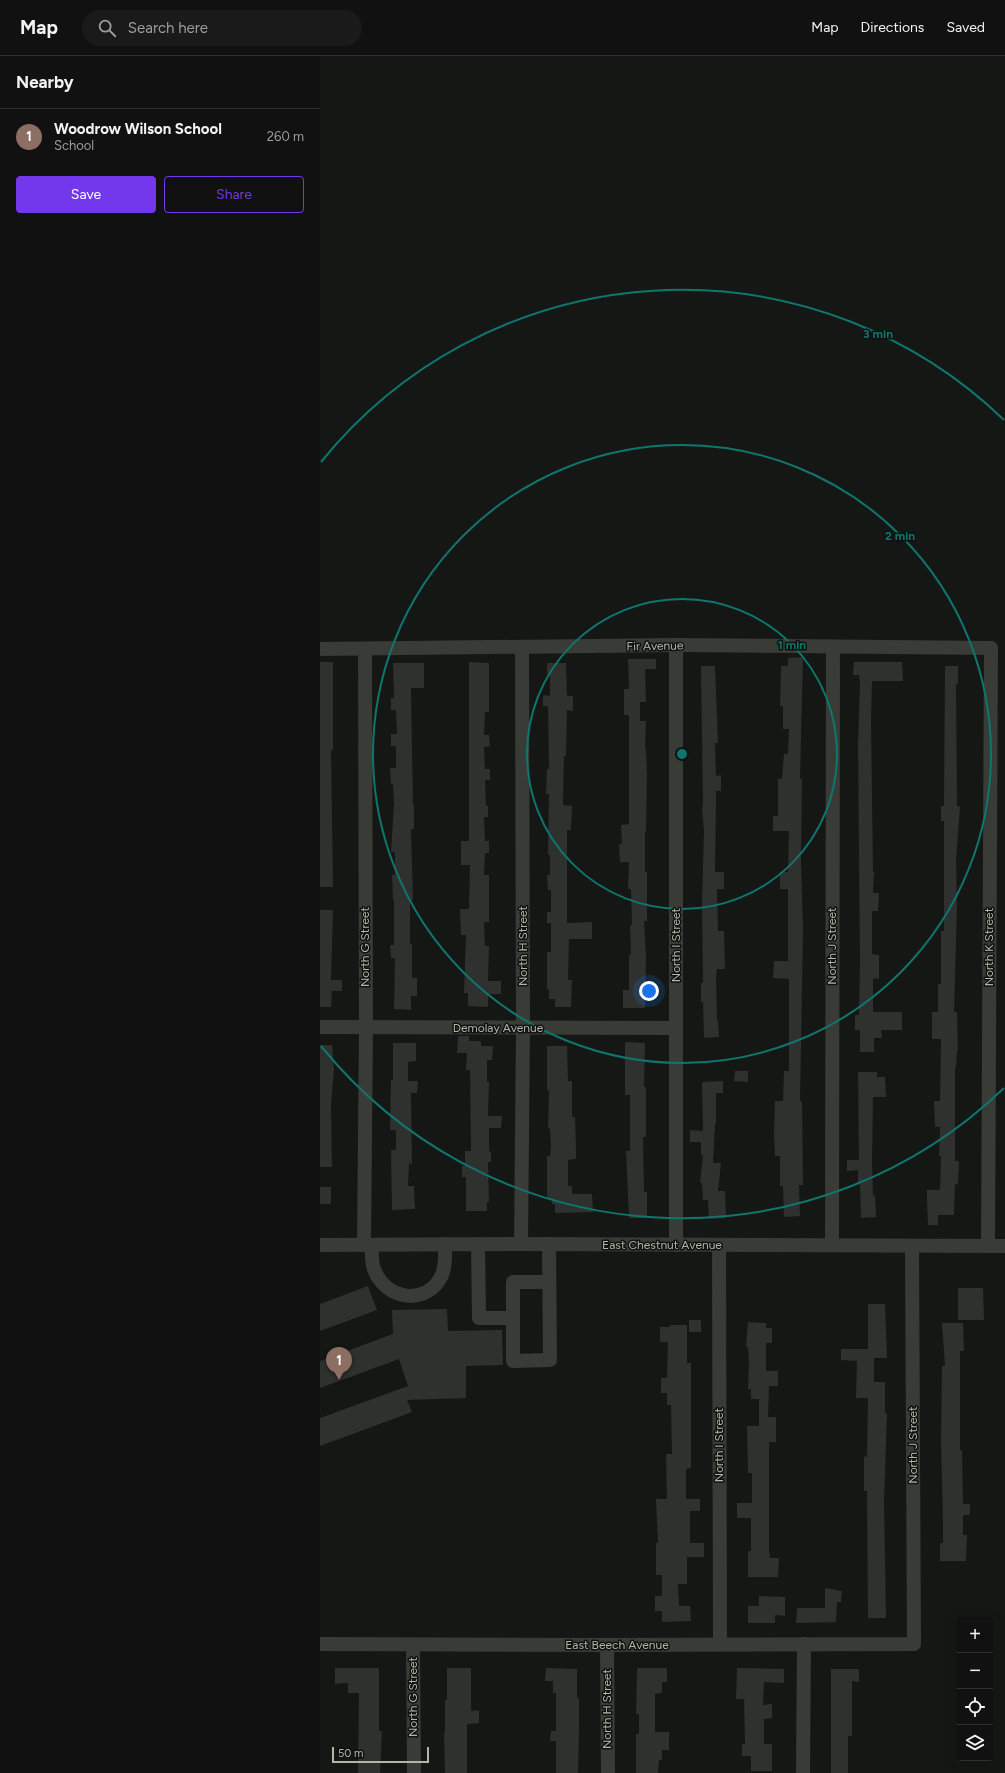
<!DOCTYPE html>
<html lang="en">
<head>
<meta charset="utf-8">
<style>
	body { margin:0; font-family:Figtree,sans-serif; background:#191a19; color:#f1f3f6 }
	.controls { position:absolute; right:12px; bottom:12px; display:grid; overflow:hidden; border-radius:4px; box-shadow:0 4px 16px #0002 }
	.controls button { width:36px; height:36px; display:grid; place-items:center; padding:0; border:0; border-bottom:1px solid #303130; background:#101110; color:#f1f3f6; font:20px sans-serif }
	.scale { position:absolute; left:12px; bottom:10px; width:97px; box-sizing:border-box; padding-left:4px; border:2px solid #b1b6a7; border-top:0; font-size:11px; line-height:14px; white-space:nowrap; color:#b1b6a7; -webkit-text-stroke:3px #101210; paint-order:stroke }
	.you { position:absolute; left:329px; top:935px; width:14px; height:14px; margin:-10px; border:3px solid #fff; border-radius:50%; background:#1a73e8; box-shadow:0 0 0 6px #1a73e833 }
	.badge { display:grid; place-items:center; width:26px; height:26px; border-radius:50%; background:#7337ec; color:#fff; font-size:13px; font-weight:700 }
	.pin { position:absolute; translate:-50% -33px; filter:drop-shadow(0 1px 2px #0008) }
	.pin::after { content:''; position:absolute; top:21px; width:14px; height:12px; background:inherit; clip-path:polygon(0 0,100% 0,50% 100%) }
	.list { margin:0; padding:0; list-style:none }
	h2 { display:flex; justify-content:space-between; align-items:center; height:52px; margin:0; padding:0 16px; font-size:17px }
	h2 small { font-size:13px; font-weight:400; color:#9c9d9f }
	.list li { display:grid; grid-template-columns:26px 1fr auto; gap:12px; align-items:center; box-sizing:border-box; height:56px; padding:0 16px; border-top:1px solid #303130 }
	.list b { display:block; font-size:15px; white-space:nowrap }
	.list p { margin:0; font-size:13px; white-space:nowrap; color:#9c9d9f }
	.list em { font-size:13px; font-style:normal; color:#9c9d9f }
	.actions { display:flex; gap:8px; padding:12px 16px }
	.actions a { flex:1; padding:9px 0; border:1px solid #7337ec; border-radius:4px; text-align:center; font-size:14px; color:#7337ec }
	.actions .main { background:#7337ec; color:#fff }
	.icon { flex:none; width:22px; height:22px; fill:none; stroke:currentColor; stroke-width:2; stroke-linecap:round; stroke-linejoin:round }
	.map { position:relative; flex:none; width:685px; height:1717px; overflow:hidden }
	header { display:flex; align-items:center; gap:24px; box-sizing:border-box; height:56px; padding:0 20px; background:#101110; border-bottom:1px solid #303130 }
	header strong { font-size:19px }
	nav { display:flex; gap:22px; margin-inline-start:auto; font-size:14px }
	.search { width:280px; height:36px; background:#191a19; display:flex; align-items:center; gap:10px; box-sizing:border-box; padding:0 14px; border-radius:22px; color:#9c9d9f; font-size:15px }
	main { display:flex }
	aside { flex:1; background:#101110 }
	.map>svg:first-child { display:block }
	.building { fill:#2e312d }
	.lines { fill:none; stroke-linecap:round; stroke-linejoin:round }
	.minor { stroke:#393b36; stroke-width:14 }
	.ring { fill:none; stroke:#0f766e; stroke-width:2 }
	.labels { text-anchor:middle; stroke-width:3; stroke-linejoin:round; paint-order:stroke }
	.street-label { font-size:12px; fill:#b1b6a7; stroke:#101210 }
	.centre { fill:#0f766e; stroke:#101210; stroke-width:2 }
	.ring-label { font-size:12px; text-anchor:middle; font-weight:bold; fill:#0f766e; stroke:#101210; stroke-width:3; stroke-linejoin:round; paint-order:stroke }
</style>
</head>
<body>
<header>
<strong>Map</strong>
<div class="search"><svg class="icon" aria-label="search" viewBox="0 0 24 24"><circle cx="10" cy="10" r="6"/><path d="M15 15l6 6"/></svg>Search here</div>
<nav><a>Map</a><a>Directions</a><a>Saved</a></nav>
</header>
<main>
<aside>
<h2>Nearby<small></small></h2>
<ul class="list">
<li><span class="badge" style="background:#8d6e63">1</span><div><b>Woodrow Wilson School</b><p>School</p></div><em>260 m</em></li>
</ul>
<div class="actions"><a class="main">Save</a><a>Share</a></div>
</aside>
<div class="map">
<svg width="685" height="1717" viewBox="0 0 685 1717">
	<rect width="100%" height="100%" fill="#151715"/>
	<g class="building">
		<polygon points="483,601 480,723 482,723 481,805 483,875 480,1045 482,1045 483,1129 479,1129 480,1160 464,1161 463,1130 460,1130 460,1100 455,1100 454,1078 455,1045 463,1045 464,1015 469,1015 469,923 453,922 454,905 468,905 468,833 460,833 460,816 468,816 469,775 453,775 453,760 458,760 458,723 462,723 464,698 468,698 469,673 463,673 463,650 460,650 461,610 468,610 468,602"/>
		<polygon points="308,603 336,603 336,613 325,613 326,646 320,646 320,665 326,665 325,693 326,693 327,718 326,776 325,776 325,816 327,816 327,865 324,865 326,899 325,952 303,952 303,934 309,934 309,899 311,899 310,869 312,869 311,833 308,833 309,806 300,806 299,788 302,788 301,769 309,768 309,659 304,659 304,633 309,633"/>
		<polygon points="0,606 13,606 13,694 11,694 13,831 0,831"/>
		<polygon points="149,606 169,607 169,656 165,656 164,679 169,679 170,690 164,691 165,713 170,713 170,724 165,724 166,750 168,750 168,761 164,761 165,785 169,785 169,797 165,797 164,819 169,819 169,866 164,866 165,890 169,890 168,925 181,925 181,938 168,938 168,951 148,950 148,937 144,937 146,879 141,879 140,853 149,853 150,809 141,809 141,785 149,785"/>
		<polygon points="534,606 582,606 583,625 552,625 551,665 553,816 554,816 553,837 559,837 558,855 552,855 552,898 559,899 559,923 553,922 553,956 582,956 582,974 561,974 562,982 554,982 554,996 540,996 540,974 535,974 535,959 539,959 540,907 538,687 540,628 539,619 533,619"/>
		<polygon points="73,607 104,607 104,632 91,632 93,749 94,749 94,773 91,773 93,844 90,844 90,888 92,888 92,922 97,922 97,940 91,940 91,954 74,953 75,902 71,902 70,889 74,889 74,844 73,844 72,819 75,819 75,796 71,796 74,748 73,728 71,728 70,712 76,712 76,690 71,690 71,678 77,678 76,654 71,654 71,642 74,642"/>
		<polygon points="227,607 246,607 247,640 253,640 253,655 247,654 246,700 244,700 243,749 252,750 251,774 247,774 247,867 272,866 272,883 249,883 248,924 252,924 251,951 235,951 235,943 229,943 229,934 227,933 227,896 231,896 231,867 227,867 227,856 231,856 231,834 228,834 227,819 230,819 230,799 228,799 229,738 226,738 227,713 229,713 228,650 223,650 223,639 230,640 230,619 227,619"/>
		<polygon points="381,610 395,610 398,687 395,687 396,720 401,719 401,735 396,735 396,746 395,816 404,816 404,833 397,833 398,875 404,875 405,913 397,913 396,920 397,964 398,964 399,981 384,982 383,946 381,946 381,927 383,927 382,845 384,776 382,751 383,751"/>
		<polygon points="625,610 638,610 638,628 636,628 637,750 640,751 636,804 637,849 634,956 637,956 638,995 637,995 636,1011 635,1011 635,1105 639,1105 638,1128 635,1128 634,1159 618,1159 618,1169 608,1169 607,1144 607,1134 620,1134 621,1100 619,1100 620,1071 615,1071 614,1045 620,1045 621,983 612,983 612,956 618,956 618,928 621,928 621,875 624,875 624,765 621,765 621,750 624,750"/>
		<polygon points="0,854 13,854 11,924 22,924 22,935 12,935 11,951 0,951"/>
		<polygon points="138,980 149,980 149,985 161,985 161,990 173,990 172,1004 167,1004 167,1026 169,1026 168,1060 182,1060 181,1072 169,1072 169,1095 171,1096 171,1106 168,1106 169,1146 167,1146 167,1155 146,1155 146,1121 142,1121 142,1110 145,1110 145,1095 151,1095 150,1014 146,1014 147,997 137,997"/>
		<polygon points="305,986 325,987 324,1031 326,1031 326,1081 323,1081 324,1136 327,1136 327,1162 309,1162 306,1095 310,1095 310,1039 305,1039"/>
		<polygon points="73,987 96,987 96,1005 88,1006 88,1025 98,1025 97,1037 91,1037 92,1108 89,1107 88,1130 94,1130 95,1153 72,1154 71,1094 76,1094 76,1074 70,1074 71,1024 73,1024"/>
		<polygon points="0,989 12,989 14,1013 11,1049 12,1111 0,1111"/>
		<polygon points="227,990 247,990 248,1025 252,1025 252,1061 255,1061 256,1092 256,1103 248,1104 248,1130 252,1130 252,1138 272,1138 273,1156 235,1157 235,1148 232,1148 232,1143 227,1143 227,1100 230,1100 231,1092 230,1072 228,1072 229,1035 227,1034"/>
		<polygon points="415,1015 428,1015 428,1026 414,1025"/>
		<polygon points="538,1016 557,1016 557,1021 565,1021 566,1041 553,1041 552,1107 553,1140 555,1139 556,1161 541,1162 540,1128 538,1129 538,1114 527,1115 527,1104 539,1104"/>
		<polygon points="403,1025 403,1037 396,1037 396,1068 395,1068 393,1107 401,1107 398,1135 405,1135 406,1162 389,1163 388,1144 383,1144 382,1127 380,1127 383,1099 381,1099 381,1086 370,1086 370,1074 383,1075 382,1026"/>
		<rect x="0" y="1131" width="11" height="17"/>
		<polygon points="48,1230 57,1254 0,1275 0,1248"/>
		<polygon points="638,1232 663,1232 664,1264 638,1264"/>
		<polygon points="548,1248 565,1248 567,1302 554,1302 554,1326 565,1326 565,1357 567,1357 564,1446 566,1562 548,1562 547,1435 544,1435 544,1400 547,1401 548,1342 536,1342 537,1305 521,1304 521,1293 548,1293"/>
		<polygon points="127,1253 128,1275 182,1274 183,1309 146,1310 146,1342 87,1344 92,1356 0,1390 0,1362 88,1330 79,1303 0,1332 0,1305 73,1278 72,1254"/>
		<rect x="369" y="1264" width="12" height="12"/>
		<polygon points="428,1266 446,1267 446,1272 452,1272 452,1287 446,1287 446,1315 458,1315 458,1330 449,1330 448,1361 456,1361 456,1386 449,1386 449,1495 450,1502 459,1502 458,1521 428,1521 428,1495 431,1495 431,1462 417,1462 417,1447 432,1447 432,1417 428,1417 427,1370 439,1370 439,1343 431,1343 431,1333 428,1333 429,1304 428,1291 426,1291"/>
		<polygon points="622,1267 643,1267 644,1295 640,1295 640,1394 642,1394 643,1448 650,1448 650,1459 643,1459 643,1479 647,1479 646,1505 620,1505 620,1487 623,1487 623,1467 621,1384 622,1310 625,1310"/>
		<polygon points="350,1269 367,1269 367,1307 371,1307 371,1412 366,1413 366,1443 380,1443 380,1455 370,1455 370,1487 384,1487 384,1501 367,1501 367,1528 358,1528 359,1550 370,1550 371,1565 342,1566 342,1555 335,1555 335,1540 342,1540 342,1519 336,1519 336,1487 338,1487 336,1443 347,1443 346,1398 352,1398 351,1349 347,1349 347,1337 341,1337 341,1322 347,1322 348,1286 340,1286 340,1271 350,1271"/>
		<polygon points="505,1532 522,1535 521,1546 517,1546 516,1566 476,1567 477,1552 505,1552"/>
		<polygon points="439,1540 465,1541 465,1560 455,1559 455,1567 428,1567 428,1550 439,1550"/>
		<polygon points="15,1612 59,1612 59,1675 62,1675 60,1717 38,1717 39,1637 28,1637 28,1627 15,1628"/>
		<polygon points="127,1612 151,1612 151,1655 159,1654 159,1667 147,1668 147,1717 125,1717 124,1676 125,1676 125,1644 127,1644"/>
		<polygon points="226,1612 257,1613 257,1642 259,1642 259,1675 258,1717 236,1717 236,1685 230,1685 231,1675 236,1675 236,1637 233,1637 233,1625 225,1625"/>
		<polygon points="317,1612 347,1612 347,1626 342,1626 342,1637 335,1638 335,1676 349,1676 349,1694 342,1694 342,1704 339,1704 338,1717 316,1717 316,1678 319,1678 319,1658 316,1658"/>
		<polygon points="417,1612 464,1613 464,1627 444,1626 443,1649 452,1648 452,1662 444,1663 444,1688 452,1688 452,1715 431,1715 431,1700 422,1700 422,1688 425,1688 424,1643 416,1643"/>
		<polygon points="511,1613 539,1613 539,1626 532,1625 532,1680 528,1680 528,1717 511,1717"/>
	</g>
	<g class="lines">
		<g class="minor">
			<polyline points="0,593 356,589 671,592 668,1190"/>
			<polyline points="0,971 356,972"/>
			<polyline points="158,1188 159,1262 193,1262"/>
			<polyline points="201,1188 203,971 202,592"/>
			<polyline points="229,1188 230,1304 193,1305 193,1226 229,1226"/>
			<polyline points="0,1189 201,1188 685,1190"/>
			<polyline points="44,1189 46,971 45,593"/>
			<path d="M 52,1189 C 52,1196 51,1206 54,1213 C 65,1244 107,1251 122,1219 C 126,1209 125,1198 125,1188"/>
			<polyline points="356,1189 356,589"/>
			<polyline points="399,1189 400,1588"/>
			<polyline points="512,1189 513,592"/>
			<polyline points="0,1588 287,1589 594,1588 592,1190"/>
			<polyline points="93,1589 94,1717"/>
			<polyline points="287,1589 288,1717"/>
			<polyline points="483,1717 484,1588"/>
		</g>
	</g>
	<g class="ring">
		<circle cx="362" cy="698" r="155"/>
		<circle cx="362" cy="698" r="309"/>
		<path d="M684 1032A464 464 0 0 1 1 990M1 406A464 464 0 0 1 684 364"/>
	</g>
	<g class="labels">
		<g class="street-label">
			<text transform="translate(335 590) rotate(-1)" y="4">Fir Avenue</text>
			<text transform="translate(356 889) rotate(-90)" y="4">North I Street</text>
			<text transform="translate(203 890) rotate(-90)" y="4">North H Street</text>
			<text transform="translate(512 890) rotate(-90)" y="4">North J Street</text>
			<text transform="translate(45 891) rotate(-90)" y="4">North G Street</text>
			<text transform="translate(669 891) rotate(-90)" y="4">North K Street</text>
			<text x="178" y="976">Demolay Avenue</text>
			<text x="342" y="1193">East Chestnut Avenue</text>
			<text transform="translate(399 1389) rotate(-90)" y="4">North I Street</text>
			<text transform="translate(593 1389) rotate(-90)" y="4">North J Street</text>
			<text x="297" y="1593">East Beech Avenue</text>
			<text transform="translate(93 1641) rotate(-90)" y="4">North G Street</text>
			<text transform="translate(287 1653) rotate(-90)" y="4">North H Street</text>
		</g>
	</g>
	<circle cx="362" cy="698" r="6" class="centre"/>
	<g class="ring-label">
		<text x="558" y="282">3 min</text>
		<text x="580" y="484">2 min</text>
		<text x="472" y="593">1 min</text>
	</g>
</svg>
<div class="controls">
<button>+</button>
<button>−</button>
<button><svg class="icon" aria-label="locate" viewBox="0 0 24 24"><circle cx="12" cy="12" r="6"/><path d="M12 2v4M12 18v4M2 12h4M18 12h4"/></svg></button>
<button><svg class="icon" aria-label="layers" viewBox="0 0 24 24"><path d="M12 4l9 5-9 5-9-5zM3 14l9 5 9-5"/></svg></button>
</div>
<div class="scale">50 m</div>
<div class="you"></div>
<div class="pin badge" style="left:19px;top:1324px;background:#8d6e63">1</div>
</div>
</main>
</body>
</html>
